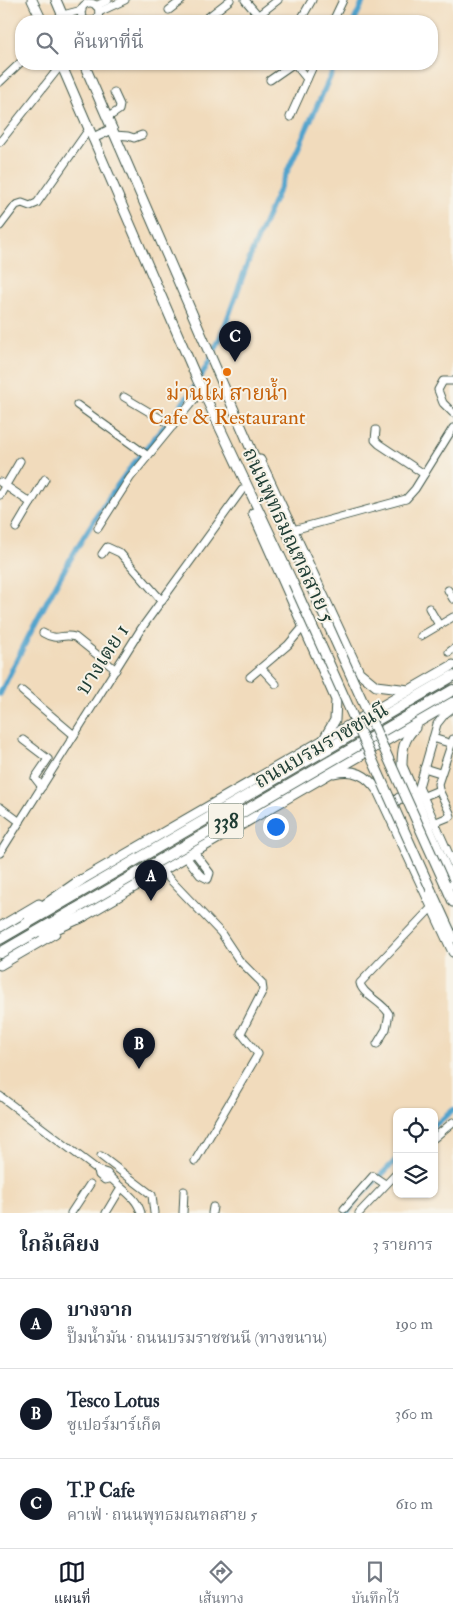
<!DOCTYPE html>
<html lang="th">
<head>
<meta charset="utf-8">
<style>
	body { margin:0; font-family:"IM FELL Double Pica","Noto Serif Thai",serif; background:#f2f2f3; color:#1f2937 }
	.controls { position:absolute; right:15px; bottom:15px; display:grid; overflow:hidden; border-radius:10px; box-shadow:0 1px 4px #0004 }
	.controls button { width:45px; height:45px; display:grid; place-items:center; padding:0; border:0; border-bottom:1px solid #e0e1e3; background:#fff; color:#1f2937; font:25px sans-serif }
	.you { position:absolute; left:275px; top:826px; width:18px; height:18px; margin:-12px; border:4px solid #fff; border-radius:50%; background:#1a73e8; box-shadow:0 0 0 8px #1a73e833 }
	.badge { display:grid; place-items:center; width:32px; height:32px; border-radius:50%; background:#111827; color:#fff; font-size:16px; font-weight:700 }
	.pin { position:absolute; translate:-50% -41px; filter:drop-shadow(0 1px 2px #0008) }
	.pin::after { content:''; position:absolute; top:26px; width:18px; height:15px; background:inherit; clip-path:polygon(0 0,100% 0,50% 100%) }
	.list { margin:0; padding:0; list-style:none }
	h2 { display:flex; justify-content:space-between; align-items:center; height:65px; margin:0; padding:0 20px; font-size:21px }
	h2 small { font-size:16px; font-weight:400; color:#747a83 }
	.list li { display:grid; grid-template-columns:32px 1fr auto; gap:15px; align-items:center; box-sizing:border-box; height:90px; padding:0 20px; border-top:1px solid #e0e1e3 }
	.list b { display:block; font-size:19px; white-space:nowrap }
	.list p { margin:0; font-size:16px; white-space:nowrap; color:#747a83 }
	.list em { font-size:16px; font-style:normal; color:#747a83 }
	.icon { flex:none; width:28px; height:28px; fill:none; stroke:currentColor; stroke-width:2; stroke-linecap:round; stroke-linejoin:round }
	.map { position:relative; flex:none; width:453px; height:1213px; overflow:hidden }
	.search { position:absolute; background:#fff; box-shadow:0 1px 4px #0004; left:15px; right:15px; top:15px; height:55px; display:flex; align-items:center; gap:12px; box-sizing:border-box; padding:0 18px; border-radius:20px; color:#747a83; font-size:19px }
	.sheet { height:335px; background:#fff }
	nav { display:flex; justify-content:space-around; align-items:center; box-sizing:border-box; height:70px; border-top:1px solid #e0e1e3; background:#fff; font-size:14px; color:#747a83 }
	nav a { display:grid; justify-items:center; gap:2px }
	nav .on { color:#111827 }
	.map>svg:first-child { display:block }
	.lines { fill:none; stroke-linecap:round; stroke-linejoin:round }
	.canal { stroke:#51a3cc; stroke-width:5.5 }
	.minor-casing { stroke:#3e5548; stroke-width:9 }
	.major-casing { stroke:#3e5548; stroke-width:11 }
	.highway-casing { stroke:#3e5548; stroke-width:12 }
	.minor { stroke:#fff; stroke-width:7 }
	.major { stroke:#fff; stroke-width:9 }
	.highway { stroke:#fff; stroke-width:10 }
	.major-bridge-casing { stroke:#3e5548; stroke-width:11; stroke-linecap:butt }
	.major-bridge { stroke:#fff; stroke-width:9 }
	.food-dot { fill:#e8710a; stroke:#f7f3e8; stroke-width:2 }
	.labels { text-anchor:middle; stroke-width:4; stroke-linejoin:round; paint-order:stroke }
	.shield { fill:#f7f3e8; stroke:#60746a; stroke-width:1 }
	.shield-label { font-size:20px; font-weight:bold; fill:#1f3d34 }
	.food-label { font-size:21px; fill:#c56008; stroke:#f7f3e8 }
	.street-label { font-size:21px; fill:#1f3d34; stroke:#f7f3e8 }
</style>
</head>
<body>
<div class="map">
<svg width="453" height="1213" viewBox="0 0 453 1213">
	<rect width="100%" height="100%" fill="#f7f3e8"/>
	<filter id="ink" filterUnits="userSpaceOnUse"><feTurbulence type="fractalNoise" baseFrequency=".02" numOctaves="2"/><feDisplacementMap in="SourceGraphic" scale="10" xChannelSelector="R" yChannelSelector="G"/><feConvolveMatrix kernelMatrix="1 2 1 2 8 2 1 2 1" color-interpolation-filters="sRGB"/></filter>
	<filter id="wash" filterUnits="userSpaceOnUse"><feTurbulence type="fractalNoise" baseFrequency=".0096" numOctaves="4" result="noise"/><feDisplacementMap in="SourceGraphic" scale="20" xChannelSelector="R" yChannelSelector="G"/><feGaussianBlur stdDeviation="1.12" result="paint"/><feColorMatrix in="noise" values="0 0 0 0 0 0 0 0 0 0 0 0 0 0 0 0 0 1.4 0 .05"/><feComposite in="paint" operator="in"/></filter>
	<g filter="url(#wash)">
		<rect width="100%" height="100%" fill="#f1dbbc"/>
		<g class="lines">
			<g class="canal">
				<polyline points="354,21 364,0"/>
				<path d="M 0,694 C 35,622 75,543 123,478 C 149,442 181,411 203,373 C 227,331 238,283 257,240 C 282,181 310,122 336,64"/>
				<polyline points="434,1126 453,1110"/>
				<polyline points="347,1213 360,1196 397,1159"/>
			</g>
		</g>
	</g>
	<g filter="url(#ink)">
		<g class="lines">
			<g class="minor-casing">
				<g id="minor">
					<polyline points="245,0 263,21"/>
					<circle cx="90" cy="12" r="9"/>
					<polyline points="96,6 108,0"/>
					<polyline points="169,10 182,0"/>
					<polyline points="99,12 125,0"/>
					<polyline points="63,15 82,10"/>
					<polyline points="203,21 230,0"/>
					<polyline points="251,21 278,0"/>
					<polyline points="300,21 312,0"/>
					<polyline points="333,21 343,0"/>
					<polyline points="295,64 307,79"/>
					<polyline points="270,80 293,64"/>
					<polyline points="0,82 21,62"/>
					<polyline points="290,117 314,64"/>
					<polyline points="107,118 119,110 120,105 114,92"/>
					<polyline points="114,135 128,136 134,138 142,135"/>
					<polyline points="0,142 61,65"/>
					<polyline points="0,226 16,205 22,203 30,206 37,203 89,129"/>
					<polyline points="453,381 443,381 438,390 443,403 453,413"/>
					<polyline points="124,397 173,426"/>
					<polyline points="77,405 148,456"/>
					<polyline points="376,430 375,440 379,444 424,474"/>
					<polyline points="0,482 31,503"/>
					<polyline points="0,495 20,461"/>
					<polyline points="16,528 45,479"/>
					<polyline points="98,528 130,478 202,390"/>
					<polyline points="293,530 406,499 415,489 453,428"/>
					<polyline points="102,554 107,547 120,553 162,601"/>
					<polyline points="448,590 453,599"/>
					<polyline points="429,608 439,625"/>
					<path d="M 43,633 C 58,642 61,633 75,637 L 116,670"/>
					<polyline points="421,636 453,617"/>
					<polyline points="449,652 453,649"/>
					<polyline points="261,668 276,684"/>
					<polyline points="250,677 288,645 304,626"/>
					<polyline points="22,691 74,735"/>
					<polyline points="453,708 445,714 437,724 419,787 453,863"/>
					<polyline points="433,738 452,744"/>
					<polyline points="23,740 48,759 35,778 42,787"/>
					<polyline points="424,768 440,773"/>
					<polyline points="422,797 439,790"/>
					<polyline points="0,807 20,822"/>
					<polyline points="450,813 439,790 438,784 453,739"/>
					<polyline points="434,823 451,816"/>
					<polyline points="0,853 141,629 242,490"/>
					<polyline points="186,857 200,875 208,879 210,873 194,852"/>
					<polyline points="162,871 221,933 239,960 262,983 263,990 241,1033 258,1054 195,1161"/>
					<path d="M 377,1044 L 386,1029 L 389,1014 C 383,1002 362,995 360,983 L 432,907"/>
					<path d="M 0,1096 L 98,1170 L 107,1173 C 116,1187 136,1194 141,1213"/>
					<polyline points="434,1138 453,1122"/>
					<polyline points="101,1156 152,1195 154,1213"/>
					<polyline points="98,1170 99,1175 105,1180 109,1179"/>
					<polyline points="344,1209 373,1176 385,1184"/>
					<polyline points="71,1213 90,1184"/>
					<polyline points="106,1213 121,1188"/>
					<polyline points="183,1213 184,1191"/>
					<polyline points="212,1213 213,1207"/>
					<polyline points="359,1213 397,1173"/>
				</g>
			</g>
			<g class="major-casing">
				<g id="major">
					<polyline points="32,0 42,21"/>
					<polyline points="56,0 65,21"/>
					<polyline points="61,64 197,379 293,583"/>
					<polyline points="84,64 306,576"/>
					<polyline points="93,138 112,129"/>
					<polyline points="260,460 359,672 376,686 409,690"/>
					<polyline points="253,513 336,700 335,720 324,739"/>
					<path d="M 415,728 C 403,739 402,751 402,766 L 453,884"/>
					<path d="M 334,773 C 354,768 367,775 378,791 L 453,952"/>
					<polyline points="389,809 399,798 413,799"/>
					<polyline points="76,883 453,665"/>
					<polyline points="445,884 453,902"/>
					<polyline points="431,890 453,938"/>
					<polyline points="79,919 453,702"/>
					<polyline points="0,927 39,904"/>
					<polyline points="0,965 55,933"/>
				</g>
			</g>
			<g class="highway-casing">
				<g id="highway">
					<polyline points="29,916 81,880"/>
					<polyline points="44,934 84,916"/>
					<polyline points="0,939 453,676"/>
					<polyline points="0,953 453,690"/>
				</g>
			</g>
			<use href="#minor" class="minor"/>
			<use href="#major" class="major"/>
			<use href="#highway" class="highway"/>
			<g class="major-bridge-casing">
				<g id="major-bridge">
					<polyline points="306,576 445,884"/>
					<polyline points="293,583 431,890"/>
				</g>
			</g>
			<use href="#major-bridge" class="major-bridge"/>
		</g>
	</g>
	<circle class="food-dot" cx="227" cy="372" r="5"/>
	<g class="labels">
		<rect class="shield" x="208.5" y="803.5" width="35" height="35" rx="4"/>
		<g class="shield-label">
			<text x="226" y="828">338</text>
		</g>
		<g class="food-label">
			<text x="227" y="400">ม่านไผ่ สายน้ำ<tspan x="227" dy="24">Cafe &amp; Restaurant</tspan></text>
		</g>
		<g class="street-label">
			<text transform="translate(289 535) rotate(65)" y="7">ถนนพุทธมณฑลสาย 5</text>
			<text transform="translate(102 659) rotate(-57)" y="7">บางเตย 1</text>
			<text transform="translate(321 745) rotate(-30)" y="7">ถนนบรมราชชนนี</text>
		</g>
	</g>
</svg>
<div class="controls">
<button><svg class="icon" aria-label="locate" viewBox="0 0 24 24"><circle cx="12" cy="12" r="6"/><path d="M12 2v4M12 18v4M2 12h4M18 12h4"/></svg></button>
<button><svg class="icon" aria-label="layers" viewBox="0 0 24 24"><path d="M12 4l9 5-9 5-9-5zM3 14l9 5 9-5"/></svg></button>
</div>
<div class="you"></div>
<div class="pin badge" style="left:151px;top:901px">A</div>
<div class="pin badge" style="left:139px;top:1069px">B</div>
<div class="pin badge" style="left:235px;top:362px">C</div>
<div class="search"><svg class="icon" aria-label="search" viewBox="0 0 24 24"><circle cx="10" cy="10" r="6"/><path d="M15 15l6 6"/></svg>ค้นหาที่นี่</div>
</div>
<section class="sheet">
<h2>ใกล้เคียง<small>3 รายการ</small></h2>
<ul class="list">
<li><span class="badge">A</span><div><b>บางจาก</b><p>ปั๊มน้ำมัน · ถนนบรมราชชนนี (ทางขนาน)</p></div><em>190 m</em></li>
<li><span class="badge">B</span><div><b>Tesco Lotus</b><p>ซูเปอร์มาร์เก็ต</p></div><em>360 m</em></li>
<li><span class="badge">C</span><div><b>T.P Cafe</b><p>คาเฟ่ · ถนนพุทธมณฑลสาย 5</p></div><em>610 m</em></li>
</ul>
</section>
<nav>
<a class="on"><svg class="icon" aria-label="map" viewBox="0 0 24 24"><path d="M3 6l6-2 6 2 6-2v14l-6 2-6-2-6 2zM9 4v14M15 6v14"/></svg>แผนที่</a>
<a><svg class="icon" aria-label="directions" viewBox="0 0 24 24"><path d="M12 3l9 9-9 9-9-9zM9 14v-3h6M13 9l2 2-2 2"/></svg>เส้นทาง</a>
<a><svg class="icon" aria-label="saved" viewBox="0 0 24 24"><path d="M7 4h10v16l-5-4-5 4z"/></svg>บันทึกไว้</a>
</nav>
</body>
</html>
